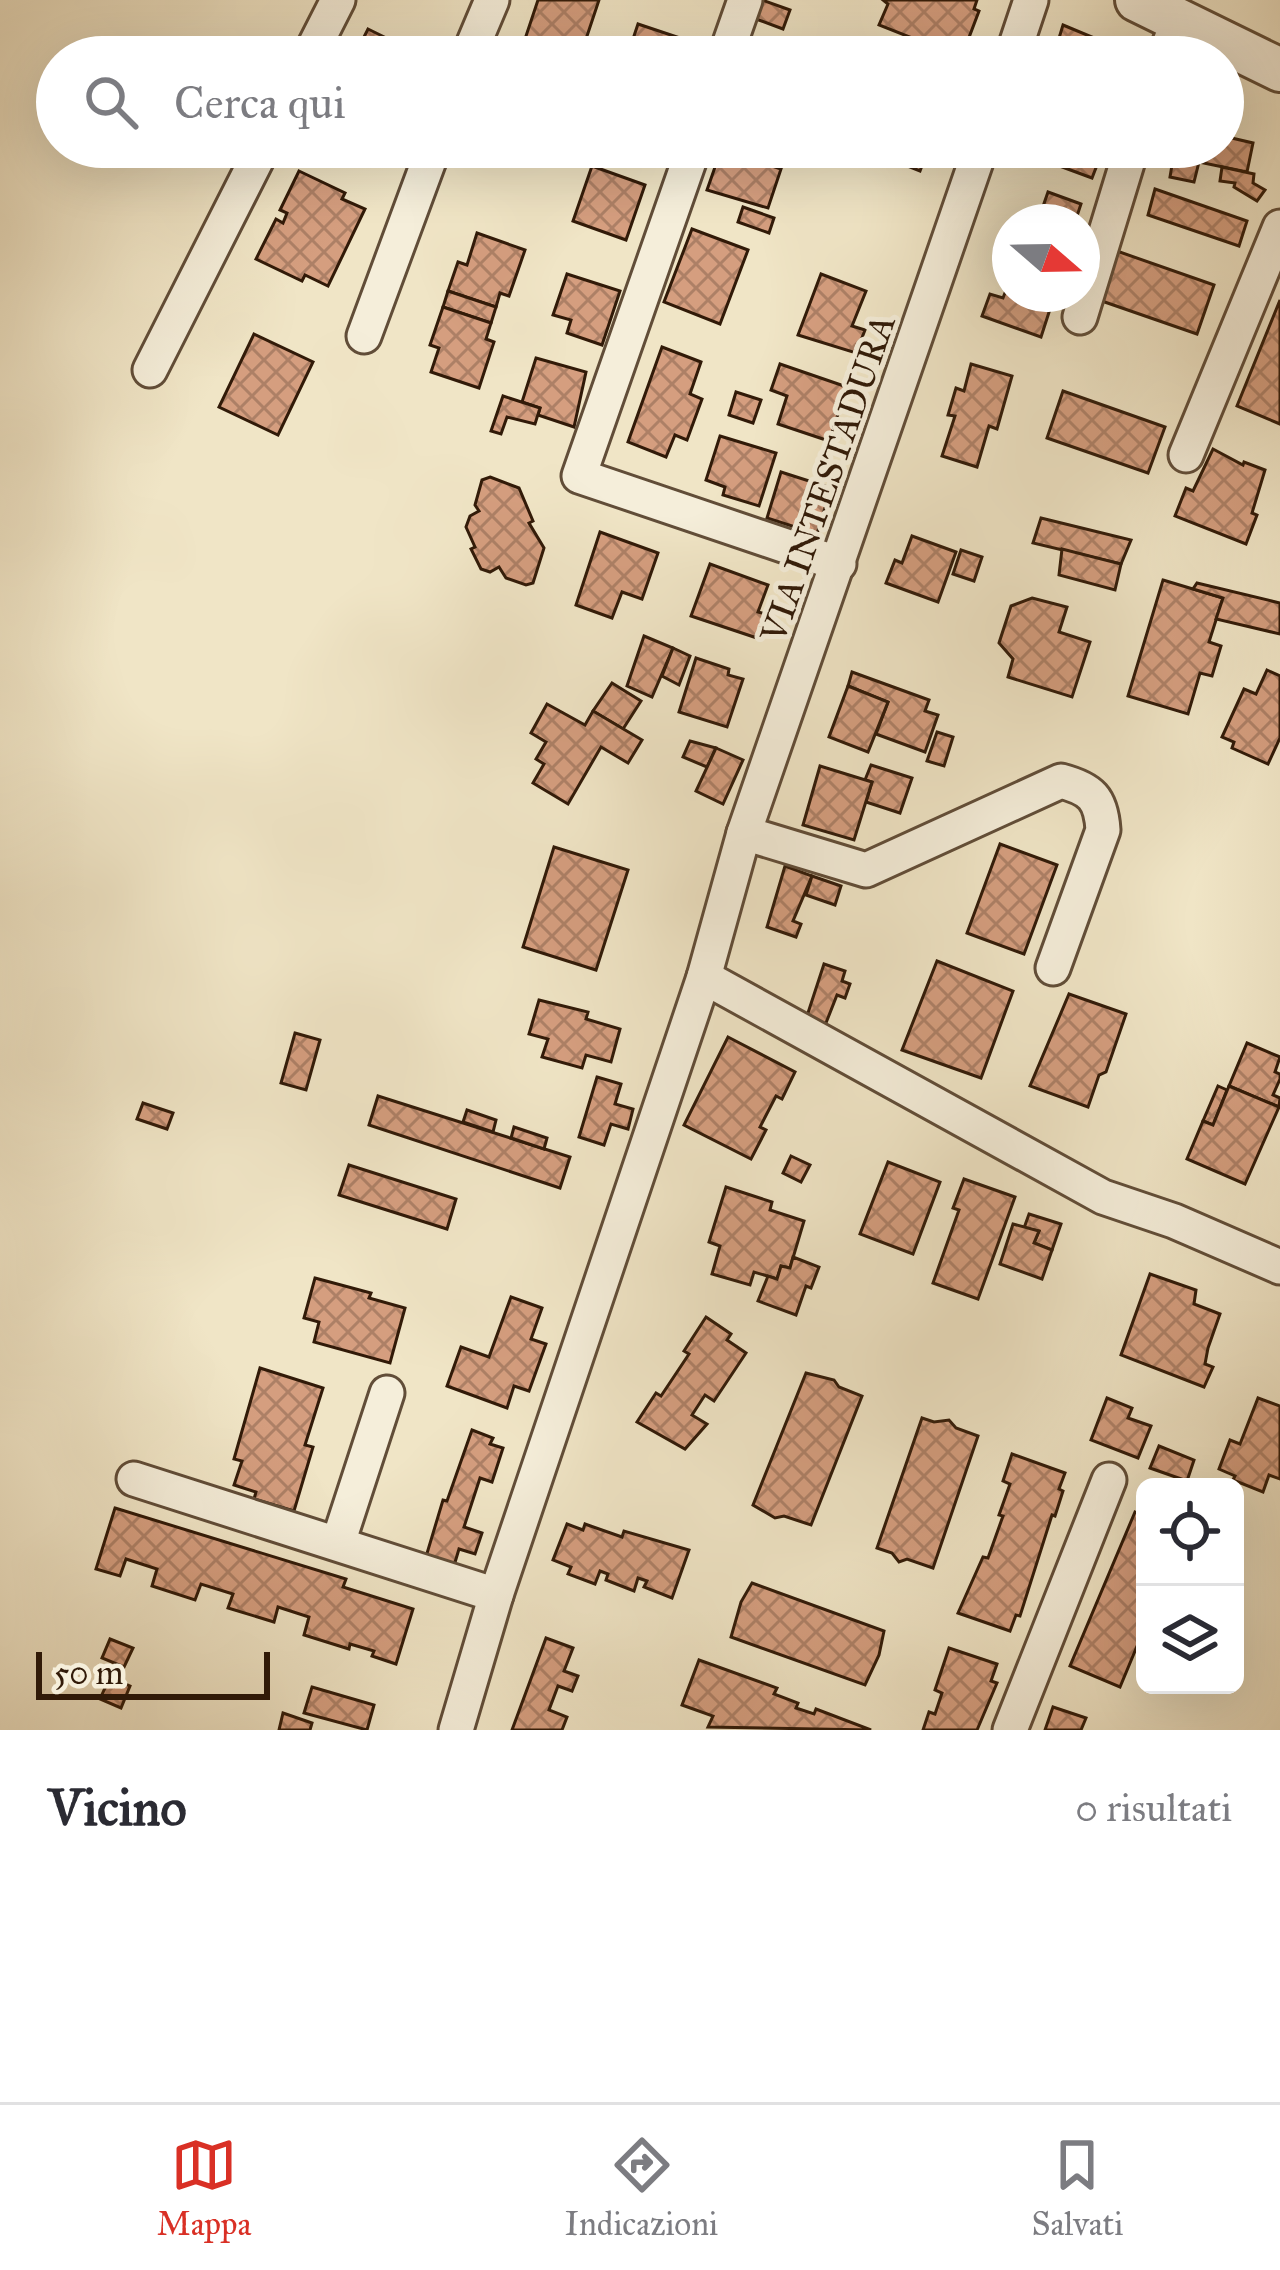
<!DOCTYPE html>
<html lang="it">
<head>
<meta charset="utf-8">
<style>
	body { margin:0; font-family:"IM FELL Great Primer",serif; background:#f7f7f7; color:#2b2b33 }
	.controls { position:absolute; right:36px; bottom:36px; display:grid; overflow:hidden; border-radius:18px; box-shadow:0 12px 48px #0002 }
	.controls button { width:108px; height:108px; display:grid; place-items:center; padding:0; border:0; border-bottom:3px solid #e1e1e2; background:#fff; color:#2b2b33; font:60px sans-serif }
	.compass { position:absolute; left:992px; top:204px; width:108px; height:108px; border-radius:50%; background:#fff; box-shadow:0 12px 48px #0002; rotate:110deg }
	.scale { position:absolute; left:36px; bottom:30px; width:234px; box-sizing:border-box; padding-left:12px; border:6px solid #311a08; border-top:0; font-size:33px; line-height:42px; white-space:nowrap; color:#311a08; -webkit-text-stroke:9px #f5eeda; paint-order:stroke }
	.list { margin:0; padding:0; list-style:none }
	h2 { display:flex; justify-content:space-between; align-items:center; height:156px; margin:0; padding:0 48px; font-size:51px }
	h2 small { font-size:39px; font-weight:400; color:#7c7c81 }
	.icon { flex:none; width:66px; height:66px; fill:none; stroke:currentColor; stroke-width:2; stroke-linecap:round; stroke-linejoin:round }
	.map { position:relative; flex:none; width:1280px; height:1730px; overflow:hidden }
	.search { position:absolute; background:#fff; box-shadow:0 12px 48px #0002; left:36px; right:36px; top:36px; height:132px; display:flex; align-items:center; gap:30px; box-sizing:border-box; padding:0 42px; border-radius:66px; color:#7c7c81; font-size:45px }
	.sheet { height:372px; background:#fff }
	nav { display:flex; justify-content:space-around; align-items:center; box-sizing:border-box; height:168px; border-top:3px solid #e1e1e2; background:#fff; font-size:33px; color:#7c7c81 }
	nav a { display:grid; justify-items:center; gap:6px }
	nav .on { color:#d93025 }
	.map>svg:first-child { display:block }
	.building { fill:url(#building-cross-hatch); stroke:#311a08; stroke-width:3 }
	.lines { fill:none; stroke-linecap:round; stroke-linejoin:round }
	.minor-casing { stroke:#614d38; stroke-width:39 }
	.tertiary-casing { stroke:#614d38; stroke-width:48 }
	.minor { stroke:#f5eeda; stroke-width:33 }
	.tertiary { stroke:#f5eeda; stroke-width:42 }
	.labels { text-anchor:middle; stroke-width:10; stroke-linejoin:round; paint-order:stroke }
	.street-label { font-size:36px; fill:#311a08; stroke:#f5eeda }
</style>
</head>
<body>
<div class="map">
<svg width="1280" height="1730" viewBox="0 0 1280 1730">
	<defs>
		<pattern id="building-cross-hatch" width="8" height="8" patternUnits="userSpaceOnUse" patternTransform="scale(3)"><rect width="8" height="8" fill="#d59e7f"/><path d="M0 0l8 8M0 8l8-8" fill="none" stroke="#ad8066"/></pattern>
	</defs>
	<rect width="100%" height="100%" fill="#f0e5c6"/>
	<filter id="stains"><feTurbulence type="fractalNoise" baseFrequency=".00167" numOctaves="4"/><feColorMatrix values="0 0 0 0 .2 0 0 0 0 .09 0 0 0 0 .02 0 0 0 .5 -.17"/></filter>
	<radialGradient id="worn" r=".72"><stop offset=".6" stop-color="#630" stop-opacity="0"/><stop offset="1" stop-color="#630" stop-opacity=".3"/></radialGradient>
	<g class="building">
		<polygon points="538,0 599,0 580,57 519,57"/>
		<polygon points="762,0 790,10 783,29 756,19"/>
		<polygon points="883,0 977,0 974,9 979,11 968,40 962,38 955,55 879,25 888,4"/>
		<polygon points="638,24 689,41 684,57 627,57"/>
		<polygon points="1063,25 1109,44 1105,57 1083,57 1056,48"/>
		<polygon points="368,29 425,57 346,57 353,42 360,45"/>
		<polygon points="1223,136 1253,143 1247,172 1199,162 1194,182 1170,177 1172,165 1159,162 1162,147 1223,147"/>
		<polygon points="722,147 751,147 773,154 769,165 781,169 768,208 707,190"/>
		<polygon points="860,147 929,147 920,171"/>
		<polygon points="1042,147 1104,147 1092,178 1038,158"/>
		<polygon points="592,166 645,185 626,240 573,221"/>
		<polygon points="1222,167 1254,174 1253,183 1265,190 1257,201 1234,187 1235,183 1220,181"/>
		<polygon points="299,171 345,193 342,199 365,209 328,286 305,275 302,281 256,259 276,219 283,223 287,213 280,210"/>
		<polygon points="1155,189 1247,221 1239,246 1148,215"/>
		<polygon points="1048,192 1081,204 1075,222 1027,222 1030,215 1039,218"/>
		<polygon points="743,207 774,218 769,233 738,222"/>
		<polygon points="692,229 748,250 720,324 664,302"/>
		<polygon points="477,233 525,250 509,296 500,293 496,307 448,291 458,262 467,265"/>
		<polygon points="1114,250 1214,285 1197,334 1096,299"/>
		<polygon points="567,274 620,291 602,345 567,333 571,320 553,315"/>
		<polygon points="821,274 866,291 852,326 865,330 856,353 798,335"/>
		<polygon points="1010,280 1010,294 1050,294 1046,304 1051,306 1041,337 982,316 990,294 1003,298"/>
		<polygon points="448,291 496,307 491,323 443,307"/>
		<polygon points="1280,300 1280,424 1237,406"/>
		<polygon points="443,307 491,323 486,339 494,342 479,388 431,372 439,348 430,345"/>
		<polygon points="254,334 313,362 278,435 219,407"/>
		<polygon points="662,347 701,362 690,394 702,399 687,440 675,435 666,457 628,442"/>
		<polygon points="536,358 586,372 574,427 538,415 540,408 522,402"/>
		<polygon points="780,364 847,387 829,441 778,424 787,396 771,390"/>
		<polygon points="971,364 1012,376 997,429 989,426 977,467 942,456 955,416 948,415 956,388 964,391"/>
		<polygon points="1063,391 1165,427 1148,473 1047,438"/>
		<polygon points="736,392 761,400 753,423 729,415"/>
		<polygon points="503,396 540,408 535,424 507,417 501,434 491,431"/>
		<polygon points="720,436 776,453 759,506 723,495 725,487 706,480"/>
		<polygon points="1213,449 1243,465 1244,462 1265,470 1252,513 1257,515 1246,544 1175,516 1186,488 1193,491"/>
		<polygon points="781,472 831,488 817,534 767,518"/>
		<polygon points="490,477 519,488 533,521 529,523 544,548 533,583 526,585 506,578 499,567 490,572 481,569 471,549 475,547 466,527 470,516 479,511 475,505 482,480"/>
		<polygon points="1041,518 1131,540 1121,564 1033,543"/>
		<polygon points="600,532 658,553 642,599 622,592 612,618 576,605"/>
		<polygon points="912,536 956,552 938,602 886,583 895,560 902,563"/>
		<polygon points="1062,549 1121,564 1115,590 1059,575"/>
		<polygon points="961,550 982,557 974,581 953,574"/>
		<polygon points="710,564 768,585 758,612 769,615 760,639 691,616"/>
		<polygon points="1163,580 1223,598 1209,642 1221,646 1212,676 1200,673 1188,714 1128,696"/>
		<polygon points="1197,583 1280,603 1280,634 1216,619 1223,598 1193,589"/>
		<polygon points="1032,598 1067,607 1059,632 1090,642 1072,697 1008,677 1013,659 999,643 1011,606"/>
		<polygon points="644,636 673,648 652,697 627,686"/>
		<polygon points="673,648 690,656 679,685 662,676"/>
		<polygon points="696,658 729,669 728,675 743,679 727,727 679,712"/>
		<polygon points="1267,670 1280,676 1280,738 1268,764 1232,748 1234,742 1222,737 1244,689 1256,694"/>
		<polygon points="852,672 929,700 925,711 938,715 925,752 876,734 888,702 848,686"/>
		<polygon points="612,683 641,701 623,729 593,711"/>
		<polygon points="848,686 888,702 868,752 829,737"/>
		<polygon points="547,704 585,725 593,711 642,740 628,763 601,747 568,804 533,783 544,764 536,759 546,742 531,733"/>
		<polygon points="937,732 953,737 944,766 927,761"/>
		<polygon points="690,741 716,748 707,767 683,757"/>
		<polygon points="716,748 743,760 723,804 696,791"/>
		<polygon points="871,765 912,778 900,813 866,802 872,782 865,780"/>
		<polygon points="820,766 872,782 854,840 803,825"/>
		<polygon points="1000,844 1057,865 1024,954 967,933"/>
		<polygon points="554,847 628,870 596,970 523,947"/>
		<polygon points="785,866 812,876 793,921 801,924 796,937 767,927"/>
		<polygon points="812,876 841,886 835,905 806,895"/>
		<polygon points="937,961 1013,991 981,1078 902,1050"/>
		<polygon points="824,964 845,971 842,981 850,984 845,998 837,995 824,1028 805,1022"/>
		<polygon points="1069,994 1126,1014 1106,1072 1099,1075 1088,1107 1030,1086"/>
		<polygon points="539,1000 588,1012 586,1019 620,1029 611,1062 586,1055 582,1068 542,1057 548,1039 529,1034"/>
		<polygon points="295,1033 320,1040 306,1090 281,1083"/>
		<polygon points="728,1037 795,1072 782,1099 776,1096 760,1127 766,1130 751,1159 684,1125"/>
		<polygon points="1247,1043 1280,1057 1275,1072 1280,1074 1280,1079 1273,1095 1280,1098 1279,1107 1229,1086"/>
		<polygon points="597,1077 621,1084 615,1104 633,1109 628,1129 611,1124 604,1145 579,1137"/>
		<polygon points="1218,1086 1227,1090 1213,1125 1203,1121"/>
		<polygon points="1229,1086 1279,1107 1245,1184 1187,1159 1203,1121 1213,1125"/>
		<polygon points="378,1096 570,1157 560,1188 369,1125"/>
		<polygon points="143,1103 173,1113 167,1129 137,1119"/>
		<polygon points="467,1110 496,1120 493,1132 463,1122"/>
		<polygon points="514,1127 547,1138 544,1149 511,1138"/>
		<polygon points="791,1156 810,1165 801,1182 783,1173"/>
		<polygon points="888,1162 940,1182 913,1254 860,1234"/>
		<polygon points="349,1165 456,1199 447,1229 339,1195"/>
		<polygon points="964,1179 1015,1197 978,1299 933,1283 959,1210 953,1208"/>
		<polygon points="726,1187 772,1202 770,1210 804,1221 790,1268 781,1266 777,1279 754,1272 750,1285 712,1274 720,1246 709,1242"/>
		<polygon points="1029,1214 1061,1224 1052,1250 1034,1243 1039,1231 1024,1228"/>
		<polygon points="1013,1224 1039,1231 1034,1243 1052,1250 1042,1279 1000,1264"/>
		<polygon points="793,1257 819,1267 811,1288 806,1286 796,1315 758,1301 768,1276 777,1279 781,1266 790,1268"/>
		<polygon points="1150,1274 1196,1290 1194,1304 1220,1314 1208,1348 1205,1364 1213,1367 1204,1387 1121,1355"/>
		<polygon points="315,1278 371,1293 369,1298 405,1308 390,1363 314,1342 319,1322 304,1318"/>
		<polygon points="511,1297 542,1308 531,1339 546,1344 529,1391 514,1386 507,1408 447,1386 461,1347 489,1357"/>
		<polygon points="706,1317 731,1334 727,1340 746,1353 714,1401 705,1395 692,1415 707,1424 685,1449 637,1422 656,1393 661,1396 689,1354 684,1351"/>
		<polygon points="260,1368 323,1388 305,1445 313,1447 294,1511 254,1499 256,1492 234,1485 242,1461 234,1459"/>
		<polygon points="806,1373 834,1380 839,1387 862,1396 811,1525 784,1516 775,1518 753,1505"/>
		<polygon points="1107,1398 1132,1408 1128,1418 1151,1426 1138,1458 1091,1440"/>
		<polygon points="1258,1398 1280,1406 1280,1479 1269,1475 1263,1492 1233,1480 1235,1476 1219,1469 1230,1440 1240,1444"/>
		<polygon points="922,1418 934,1422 949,1420 956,1428 978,1436 933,1568 907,1559 899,1562 892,1553 877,1548"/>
		<polygon points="472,1430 493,1438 490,1444 503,1448 492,1482 480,1478 464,1527 482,1533 475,1554 459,1549 453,1569 425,1560 443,1500 447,1501"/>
		<polygon points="1159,1446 1194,1460 1187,1481 1150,1468"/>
		<polygon points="1012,1454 1065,1473 1059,1489 1063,1491 1055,1516 1052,1515 1020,1616 1016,1615 1010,1631 958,1613 983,1557 988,1558 1003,1516 999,1515 1010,1484 1003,1481"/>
		<polygon points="115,1508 346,1579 343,1587 413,1609 396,1664 372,1656 374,1651 350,1644 349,1649 304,1635 309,1617 278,1607 274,1622 228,1608 233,1594 201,1584 195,1600 152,1586 157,1569 126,1559 120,1576 96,1569"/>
		<polygon points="1135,1512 1145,1517 1145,1627 1120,1687 1070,1666"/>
		<polygon points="567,1524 583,1530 585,1524 622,1537 624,1531 689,1550 672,1598 644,1587 647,1581 638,1578 634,1591 606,1580 608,1574 600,1571 595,1584 568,1574 571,1567 553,1560"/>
		<polygon points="752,1583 884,1631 879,1655 865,1685 731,1637 741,1602"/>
		<polygon points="546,1638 573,1648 564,1671 578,1676 572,1691 558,1686 549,1710 567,1717 562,1730 512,1730"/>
		<polygon points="110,1639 133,1648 124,1667 102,1658"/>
		<polygon points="949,1648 997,1664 991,1681 997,1683 977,1730 923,1730 929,1712 935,1714 942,1693 935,1690"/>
		<polygon points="699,1660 777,1688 774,1694 798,1703 796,1708 814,1714 816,1709 871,1730 708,1727 713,1716 682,1705"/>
		<polygon points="110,1677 130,1686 121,1708 100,1699"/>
		<polygon points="312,1687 374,1705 367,1730 304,1713"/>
		<polygon points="1053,1707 1086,1718 1081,1730 1045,1730"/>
		<polygon points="283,1713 312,1723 310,1730 279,1730"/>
	</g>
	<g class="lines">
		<g class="minor-casing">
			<g id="minor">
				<polyline points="309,57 338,0"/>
				<polyline points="468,57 492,0"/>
				<polyline points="725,57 745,0"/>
				<polyline points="1012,57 1031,0"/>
				<polyline points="1164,57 1179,20"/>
				<polyline points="694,147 579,476 839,564"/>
				<polyline points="1080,317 1132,147"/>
				<polyline points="364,336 434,147"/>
				<polyline points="150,370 263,147"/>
				<polyline points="1186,455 1280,227"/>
				<path d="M 744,833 L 866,870 L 1061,781 C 1091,789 1101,798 1103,830 L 1053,968"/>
				<polyline points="704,977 1103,1197 1174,1221 1280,1267"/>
				<polyline points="134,1479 496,1595"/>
				<polyline points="338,1543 387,1393"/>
				<polyline points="456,1730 496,1595 704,977 744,833 981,147"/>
				<polyline points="1010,1730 1109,1480"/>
			</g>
		</g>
		<g class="tertiary-casing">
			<polyline id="tertiary" points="1137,0 1280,70"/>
		</g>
		<use href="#minor" class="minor"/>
		<use href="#tertiary" class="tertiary"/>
	</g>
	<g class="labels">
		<g class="street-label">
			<text transform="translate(827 478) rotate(-71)" y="13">VIA INTESTADURA</text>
		</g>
	</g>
	<rect width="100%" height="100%" filter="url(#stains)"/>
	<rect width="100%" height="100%" fill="url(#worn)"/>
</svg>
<div class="controls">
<button><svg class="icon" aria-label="locate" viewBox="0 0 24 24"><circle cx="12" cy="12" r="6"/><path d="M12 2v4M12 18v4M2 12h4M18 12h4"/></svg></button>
<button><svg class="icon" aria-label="layers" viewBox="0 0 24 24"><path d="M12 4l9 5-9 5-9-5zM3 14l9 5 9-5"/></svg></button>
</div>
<svg class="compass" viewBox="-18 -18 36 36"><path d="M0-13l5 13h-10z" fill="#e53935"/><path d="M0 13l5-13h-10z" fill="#7c7c81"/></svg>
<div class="scale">50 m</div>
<div class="search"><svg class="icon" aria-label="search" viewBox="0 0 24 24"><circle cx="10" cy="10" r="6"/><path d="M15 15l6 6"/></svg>Cerca qui</div>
</div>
<section class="sheet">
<h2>Vicino<small>0 risultati</small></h2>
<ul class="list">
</ul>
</section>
<nav>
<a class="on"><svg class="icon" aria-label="map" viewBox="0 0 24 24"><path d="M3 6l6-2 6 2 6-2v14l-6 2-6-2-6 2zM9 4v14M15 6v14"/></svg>Mappa</a>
<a><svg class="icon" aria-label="directions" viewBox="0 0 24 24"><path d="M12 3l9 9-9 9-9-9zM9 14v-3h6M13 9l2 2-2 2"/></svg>Indicazioni</a>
<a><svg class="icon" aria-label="saved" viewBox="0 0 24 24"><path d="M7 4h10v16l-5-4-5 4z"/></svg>Salvati</a>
</nav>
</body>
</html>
